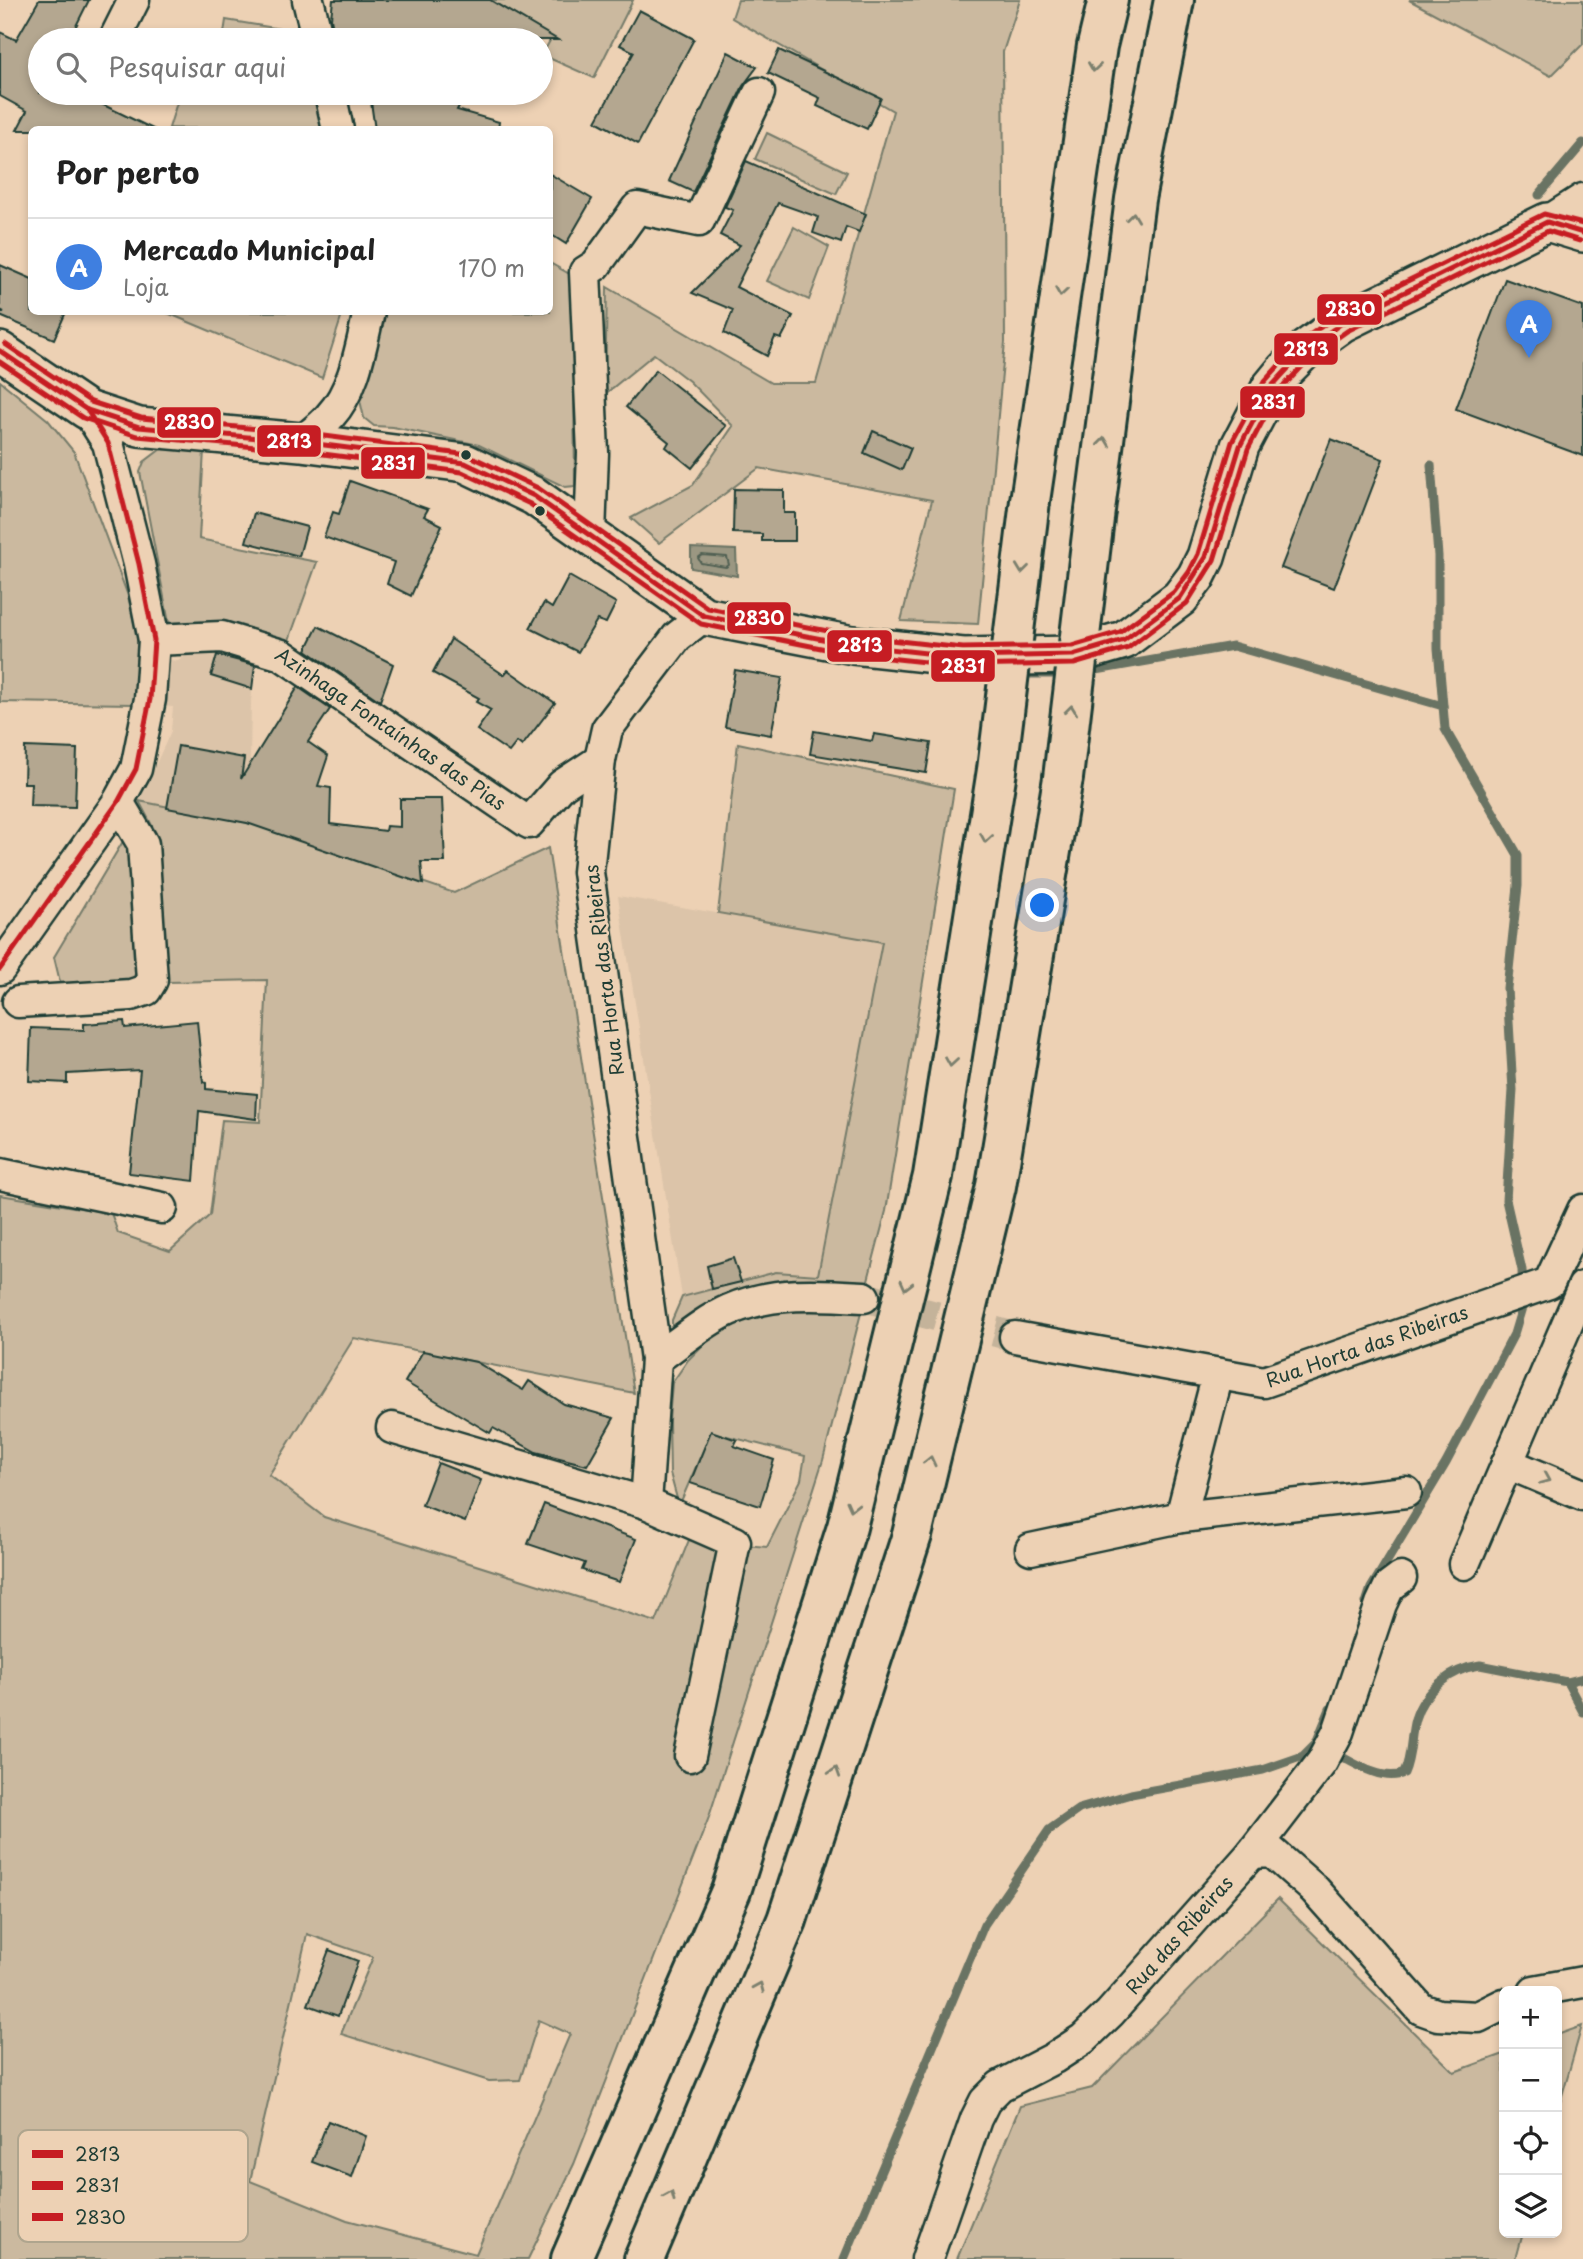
<!DOCTYPE html>
<html lang="pt">
<head>
<meta charset="utf-8">
<style>
	body { margin:0; font-family:"Playpen Sans",sans-serif; background:#f6f6f6; color:#222 }
	.controls { position:absolute; right:21px; bottom:21px; display:grid; overflow:hidden; border-radius:10px; box-shadow:0 4px 10px #0003 }
	.controls button { width:63px; height:63px; display:grid; place-items:center; padding:0; border:0; border-bottom:2px solid #e0e0e0; background:#fff; color:#222; font:35px sans-serif }
	.you { position:absolute; left:1043px; top:906px; width:24px; height:24px; margin:-18px; border:5px solid #fff; border-radius:50%; background:#1a73e8; box-shadow:0 0 0 10px #1a73e833 }
	.badge { display:grid; place-items:center; width:46px; height:46px; border-radius:50%; background:#c8321e; color:#fff; font-size:23px; font-weight:700 }
	.pin { position:absolute; translate:-50% -58px; filter:drop-shadow(0 2px 4px #0008) }
	.pin::after { content:''; position:absolute; top:37px; width:24px; height:21px; background:inherit; clip-path:polygon(0 0,100% 0,50% 100%) }
	.list { margin:0; padding:0; list-style:none }
	h2 { display:flex; justify-content:space-between; align-items:center; height:91px; margin:0; padding:0 28px; font-size:30px }
	h2 small { font-size:23px; font-weight:400; color:#767676 }
	.list li { display:grid; grid-template-columns:46px 1fr auto; gap:21px; align-items:center; box-sizing:border-box; height:98px; padding:0 28px; border-top:2px solid #e0e0e0 }
	.list b { display:block; font-size:26px; white-space:nowrap }
	.list p { margin:0; font-size:23px; white-space:nowrap; color:#767676 }
	.list em { font-size:23px; font-style:normal; color:#767676 }
	.icon { flex:none; width:38px; height:38px; fill:none; stroke:currentColor; stroke-width:2; stroke-linecap:round; stroke-linejoin:round }
	.map { position:relative; flex:none; width:1583px; height:2259px; overflow:hidden }
	.search { position:absolute; background:#fff; box-shadow:0 4px 10px #0003; left:28px; top:28px; width:525px; height:77px; display:flex; align-items:center; gap:18px; box-sizing:border-box; padding:0 24px; border-radius:38px; color:#767676; font-size:26px }
	.panel { position:absolute; background:#fff; box-shadow:0 4px 10px #0003; left:28px; top:126px; width:525px; height:189px; border-radius:10px }
	.map>svg:first-child { display:block }
	.built { fill:#dcc4a9 }
	.green { fill:#cbb99f; stroke:#757b6a; stroke-width:2; fill-rule:evenodd }
	.water { fill:#9b9782; stroke:#697363; stroke-width:2 }
	.lines { fill:none; stroke-linecap:round; stroke-linejoin:round }
	.shore { stroke:#516153; stroke-width:2 }
	.stream { stroke:#697363; stroke-width:9 }
	.building { fill:#b4a790; stroke:#1f3d34; stroke-width:2 }
	.minor-tunnel { stroke:#c4b39a; stroke-width:30; stroke-dasharray:30 15; stroke-linecap:butt }
	.minor-casing { stroke:#1f3d34; stroke-width:35 }
	.tertiary-casing { stroke:#1f3d34; stroke-width:42 }
	.motorway-casing { stroke:#1f3d34; stroke-width:44 }
	.minor { stroke:#edd1b4; stroke-width:30 }
	.tertiary { stroke:#edd1b4; stroke-width:37 }
	.motorway { stroke:#edd1b4; stroke-width:38 }
	.motorway-bridge-casing { stroke:#1f3d34; stroke-width:44; stroke-linecap:butt }
	.motorway-bridge { stroke:#edd1b4; stroke-width:38 }
	.bus-1-casing { stroke:#edd1b4; stroke-width:10 }
	.bus-2-casing { stroke:#edd1b4; stroke-width:10 }
	.bus-3-casing { stroke:#edd1b4; stroke-width:10 }
	.bus-1 { stroke:#c61d23; stroke-width:5 }
	.bus-2 { stroke:#c61d23; stroke-width:5 }
	.bus-3 { stroke:#c61d23; stroke-width:5 }
	.oneway { stroke:#7c806e }
	.bus-dot { fill:#1f3d34; stroke:#edd1b4; stroke-width:2.5 }
	.labels { text-anchor:middle; stroke-width:5; stroke-linejoin:round; paint-order:stroke }
	.street-label { font-size:19px; fill:#1f3d34; stroke:#edd1b4 }
	.key { fill:#edd1b4; stroke:#afa58e; stroke-width:2 }
	.key-label { font-size:19px; fill:#1f3d34 }
	.line-badge { stroke:#edd1b4; stroke-width:2.5 }
	.badge-label { font-size:19px; text-anchor:middle; font-weight:bold; fill:#fff }
</style>
</head>
<body>
<div class="map">
<svg width="1583" height="2259" viewBox="0 0 1583 2259">
	<rect width="100%" height="100%" fill="#edd1b4"/>
	<filter id="ink" filterUnits="userSpaceOnUse"><feTurbulence type="fractalNoise" baseFrequency=".0143" numOctaves="2"/><feDisplacementMap in="SourceGraphic" scale="14" xChannelSelector="R" yChannelSelector="G"/><feConvolveMatrix kernelMatrix="1 2 1 2 8 2 1 2 1" color-interpolation-filters="sRGB"/></filter>
	<g filter="url(#ink)">
		<g class="built">
			<polygon points="200,647 256,658 251,701 249,823 139,801 171,731 173,707 133,704 142,657 178,661"/>
			<polygon points="618,896 882,942 818,1276 776,1272 682,1297"/>
		</g>
		<g class="green">
			<polygon points="490,0 633,0 594,78 542,55 552,37"/>
			<polygon points="738,0 1020,0 1003,52 1005,342 978,624 901,621 932,500 759,468 659,543 631,518 693,485 733,426 689,381 654,354 605,394 607,287 771,383 816,383 893,111 732,18"/>
			<polygon points="1409,0 1583,0 1583,44 1551,76"/>
			<polygon points="226,20 298,32 300,40 223,40"/>
			<polygon points="180,93 313,93 322,129 169,128"/>
			<polygon points="767,133 847,172 836,194 755,159"/>
			<polygon points="794,227 829,247 809,300 767,281"/>
			<polygon points="550,263 573,276 575,486 565,487 479,445 393,427 374,426 364,418 359,396 385,312 550,312"/>
			<polygon points="165,312 343,312 322,378"/>
			<polygon points="0,381 48,420 74,452 128,596 142,657 133,704 0,702"/>
			<polygon points="161,449 204,450 199,539 317,562 288,643 169,623 140,472 144,462"/>
			<polygon points="738,743 954,789 886,1211 867,1284 752,1285 735,1292 672,1336 672,1320 682,1297 776,1272 818,1275 882,942 718,913"/>
			<path d="M 139,801 L 249,823 L 454,893 L 548,848 L 634,1393 L 354,1338 L 269,1475 L 324,1517 L 656,1622 L 689,1540 L 767,1547 L 801,1480 L 805,1456 L 711,1432 L 679,1506 L 670,1473 L 669,1420 L 672,1383 L 688,1360 L 710,1338 L 760,1312 L 816,1308 L 861,1313 L 823,1460 L 709,1817 L 574,2164 L 528,2259 L 0,2259 L 0,1195 L 111,1213 L 118,1233 L 170,1251 L 210,1215 L 222,1120 L 260,1122 L 267,980 L 168,982 L 156,833 ZM 307,1934 L 373,1957 L 341,2034 L 489,2081 L 520,2080 L 539,2020 L 570,2034 L 476,2254 L 347,2220 L 250,2181 Z"/>
			<polygon points="125,838 133,840 136,972 132,981 61,986 54,957"/>
			<polygon points="1278,1899 1454,2072 1504,2054 1504,2233 1522,2233 1515,2259 957,2259 1020,2106 1092,2088"/>
			<polygon points="1582,2026 1557,2113 1557,2035"/>
		</g>
		<polygon class="water" points="691,548 736,550 737,576 691,568"/>
		<g class="lines">
			<polygon class="shore" points="702,555 727,557 729,565 726,567 701,563 698,558"/>
			<g class="stream">
				<polyline points="1539,195 1583,143"/>
				<polyline points="1085,672 1233,646 1443,706"/>
				<polyline points="1025,674 1067,674"/>
				<polyline points="1366,1603 1371,1588 1446,1463 1514,1334 1523,1304 1522,1270 1506,1200 1513,1090 1507,988 1518,886 1518,855 1445,729 1438,648 1438,556 1431,465"/>
				<polyline points="1567,1682 1583,1712"/>
				<path d="M 1333,1752 C 1352,1762 1383,1783 1404,1773 C 1412,1756 1410,1737 1415,1719 C 1424,1690 1451,1669 1480,1665 L 1567,1682 L 1583,1678"/>
				<polyline points="844,2259 984,1925 1049,1830 1079,1809 1131,1794 1263,1770 1303,1756 1316,1743 1330,1709"/>
			</g>
		</g>
		<g class="building">
			<polygon points="39,0 89,0 69,40 40,40 40,93 79,93 155,130 17,130 27,111 0,96 0,32 16,40"/>
			<polygon points="333,0 490,0 558,40 335,40 331,18"/>
			<polygon points="639,10 694,39 638,144 596,121 634,52 620,45"/>
			<polygon points="779,50 881,98 867,129 817,106 820,98 768,73"/>
			<polygon points="728,52 757,67 743,86 693,192 669,181"/>
			<polygon points="411,93 466,93 457,110 499,122 498,130 375,130 371,102 407,101"/>
			<polygon points="746,161 866,214 859,232 846,227 841,243 813,233 818,217 778,203 736,287 793,316 781,339 775,337 767,356 724,333 733,310 692,293 740,245 720,235 733,210 725,207"/>
			<polygon points="550,174 592,199 566,244 550,234"/>
			<polygon points="0,265 32,279 32,312 66,312 54,339 0,316 0,312 4,312 0,310"/>
			<polygon points="1505,279 1583,307 1583,456 1456,409"/>
			<polygon points="656,370 726,426 692,468 666,447 669,442 626,407"/>
			<polygon points="873,431 911,448 902,470 864,453"/>
			<polygon points="1331,439 1383,459 1334,588 1281,568"/>
			<polygon points="350,481 428,509 424,516 442,525 411,596 387,584 394,562 324,537 333,512 339,514"/>
			<polygon points="734,489 784,490 784,513 795,513 795,541 762,541 762,534 733,533"/>
			<polygon points="254,513 307,527 299,556 246,542"/>
			<polygon points="569,576 616,603 606,623 597,620 578,652 530,628 544,603 552,608"/>
			<polygon points="318,626 393,664 380,701 306,650"/>
			<polygon points="451,639 504,675 508,670 555,703 522,746 517,742 509,752 477,730 491,710 476,702 479,698 433,673"/>
			<polygon points="217,655 255,665 252,689 211,676"/>
			<polygon points="735,670 782,678 771,735 725,727"/>
			<polygon points="298,687 330,709 308,742 328,756 318,786 331,788 330,824 385,831 386,826 400,827 400,799 442,799 445,862 421,862 423,884 247,823 167,808 178,746 244,758 241,779"/>
			<polygon points="814,731 872,741 874,734 931,743 926,773 810,754"/>
			<polygon points="25,747 77,749 75,807 30,806 31,783 24,783"/>
			<polygon points="124,1021 125,1028 197,1021 203,1082 206,1083 206,1089 257,1094 256,1119 199,1111 194,1181 129,1173 140,1070 67,1074 67,1083 29,1081 31,1028 84,1030 84,1024"/>
			<polygon points="733,1258 741,1282 712,1289 707,1266"/>
			<polygon points="423,1351 476,1362 523,1390 529,1381 564,1404 614,1418 587,1465 536,1452 493,1428 490,1433 405,1382"/>
			<polygon points="711,1431 737,1440 734,1446 774,1460 760,1506 690,1483"/>
			<polygon points="438,1463 481,1480 465,1522 422,1505"/>
			<polygon points="544,1504 636,1539 619,1582 582,1570 585,1563 528,1544"/>
			<polygon points="329,1950 358,1961 338,2016 308,2005"/>
			<polygon points="328,2121 366,2136 352,2177 312,2162"/>
		</g>
		<g class="lines">
			<polyline class="minor-tunnel" points="864,1297 1015,1337"/>
			<g class="minor-casing">
				<g id="minor">
					<polyline points="308,0 318,40"/>
					<polyline points="114,40 134,0"/>
					<polyline points="330,93 338,130"/>
					<polyline points="1547,222 1583,199"/>
					<path d="M 301,442 C 310,434 322,426 330,416 C 355,389 361,345 369,312"/>
					<polyline points="590,535 593,453 585,272 596,265 637,208 699,221 759,93"/>
					<path id="s1" d="M 154,640 L 222,637 L 282,655 L 529,823 L 562,785 L 600,760"/>
					<polyline points="0,969 118,802 136,769 150,699 154,640 139,564 108,443 87,410"/>
					<polyline points="18,1002 131,995 146,990 152,980 143,844 118,802"/>
					<polyline points="0,1174 162,1208"/>
					<path id="s2" d="M 1015,1337 L 1264,1382 L 1549,1283 L 1583,1210"/>
					<path d="M 656,1359 C 679,1343 704,1321 729,1310 C 773,1291 818,1294 864,1297"/>
					<polyline points="392,1428 646,1503 735,1542 690,1756"/>
					<polyline points="1507,1463 1583,1495"/>
					<polyline points="646,1503 656,1359 588,872 600,760 607,729 677,637 704,616"/>
					<polyline points="1181,1517 1406,1492"/>
					<polyline points="1031,1549 1181,1517 1218,1374"/>
					<polyline points="1464,1564 1583,1287"/>
					<polyline points="1252,1853 1272,1852 1315,1890 1421,2009 1438,2015 1478,2017 1504,2004"/>
					<polyline points="1534,1991 1583,1982"/>
					<path id="s3" d="M 927,2259 L 976,2119 L 985,2101 L 1000,2086 L 1054,2058 L 1083,2039 L 1110,2013 L 1252,1853 L 1322,1762 L 1338,1732 L 1381,1604 L 1389,1587 L 1401,1578"/>
				</g>
			</g>
			<g class="tertiary-casing">
				<polyline id="tertiary" points="0,351 87,410 139,427 301,442 465,463 534,496 704,616 853,645 963,657 1073,655 1124,640 1180,598 1196,577 1206,557 1240,446 1271,387 1285,370 1307,348 1342,323 1547,222 1583,233"/>
			</g>
			<g class="motorway-casing">
				<g id="motorway">
					<polyline points="1030,501 1097,46 1108,0"/>
					<polyline points="1095,510 1135,199 1174,0"/>
					<polyline points="571,2259 731,1891 847,1527 933,1176 997,770"/>
					<polyline points="644,2259 787,1920 912,1535 996,1186 1063,778"/>
				</g>
			</g>
			<use href="#minor" class="minor"/>
			<use href="#tertiary" class="tertiary"/>
			<use href="#motorway" class="motorway"/>
			<g class="motorway-bridge-casing">
				<g id="motorway-bridge">
					<polyline points="997,770 1030,501"/>
					<polyline points="1063,778 1095,510"/>
				</g>
			</g>
			<use href="#motorway-bridge" class="motorway-bridge"/>
			<g class="bus-1-casing">
				<g id="bus-1">
					<polyline points="0,351 87,410 139,427 301,442 465,463 534,496 704,616 853,645 963,657 1073,655 1124,640 1180,598 1206,557 1240,446 1271,387 1307,348 1342,323 1547,222 1583,233"/>
					<polyline points="0,969 118,802 136,769 150,699 154,640 139,564 108,443 87,410"/>
				</g>
			</g>
			<g class="bus-2-casing">
				<polyline id="bus-2" points="0,362 83,418 137,436 300,451 462,472 530,504 701,624 851,654 962,666 1074,664 1128,648 1187,603 1214,560 1248,449 1278,392 1313,355 1347,331 1548,231 1580,241"/>
			</g>
			<g class="bus-3-casing">
				<polyline id="bus-3" points="5,344 91,402 141,418 302,433 468,455 538,488 708,608 854,636 963,648 1072,646 1120,632 1174,592 1189,572 1198,554 1232,442 1264,382 1301,341 1338,315 1544,214 1583,224"/>
			</g>
			<use href="#bus-1" class="bus-1"/>
			<use href="#bus-2" class="bus-2"/>
			<use href="#bus-3" class="bus-3"/>
		</g>
		<defs><path id="oneway-chevron" d="M-2-3.5L2.5 0L-2 3.5" fill="none" stroke-width="1.6" stroke-linecap="round" stroke-linejoin="round" transform="scale(1.75)"/></defs>
		<g class="oneway">
			<use href="#oneway-chevron" transform="translate(1094 67) rotate(98)"/>
			<use href="#oneway-chevron" transform="translate(1133 217) rotate(-83)"/>
			<use href="#oneway-chevron" transform="translate(1061 292) rotate(98)"/>
			<use href="#oneway-chevron" transform="translate(1104 442) rotate(-83)"/>
			<use href="#oneway-chevron" transform="translate(1022 569) rotate(97)"/>
			<use href="#oneway-chevron" transform="translate(1071 710) rotate(-83)"/>
			<use href="#oneway-chevron" transform="translate(986 838) rotate(99)"/>
			<use href="#oneway-chevron" transform="translate(951 1062) rotate(99)"/>
			<use href="#oneway-chevron" transform="translate(906 1285) rotate(104)"/>
			<use href="#oneway-chevron" transform="translate(930 1461) rotate(-77)"/>
			<use href="#oneway-chevron" transform="translate(1545 1479) rotate(23)"/>
			<use href="#oneway-chevron" transform="translate(852 1506) rotate(104)"/>
			<use href="#oneway-chevron" transform="translate(835 1772) rotate(-72)"/>
			<use href="#oneway-chevron" transform="translate(759 1987) rotate(-67)"/>
			<use href="#oneway-chevron" transform="translate(670 2196) rotate(-67)"/>
		</g>
	</g>
	<g class="bus-dot">
		<circle cx="466" cy="455" r="6"/>
		<circle cx="540" cy="511" r="6"/>
	</g>
	<g class="labels">
		<g class="street-label">
			<text dy="7" stroke="none"><textPath href="#s1" startOffset="262">Azinhaga Fontaínhas das Pias</textPath></text>
			<text transform="translate(604 970) rotate(-97)" y="7">Rua Horta das Ribeiras</text>
			<text dy="7" stroke="none"><textPath href="#s2" startOffset="362">Rua Horta das Ribeiras</textPath></text>
			<text dy="7" stroke="none"><textPath href="#s3" startOffset="427">Rua das Ribeiras</textPath></text>
		</g>
	</g>
	<rect x="18" y="2130" width="230" height="112" rx="10" class="key"/>
	<rect x="32" y="2150" width="31" height="8" fill="#c61d23"/>
	<rect x="32" y="2181" width="31" height="9" fill="#c61d23"/>
	<rect x="32" y="2213" width="31" height="8" fill="#c61d23"/>
	<g class="key-label">
		<text x="75" y="2161">2813</text>
		<text x="75" y="2192">2831</text>
		<text x="75" y="2224">2830</text>
	</g>
	<g class="line-badge">
		<rect x="1316" y="293" width="67" height="33" rx="7" fill="#c61d23"/>
		<rect x="1273" y="332" width="66" height="34" rx="7" fill="#c61d23"/>
		<rect x="1239" y="385" width="67" height="34" rx="7" fill="#c61d23"/>
		<rect x="156" y="406" width="66" height="33" rx="7" fill="#c61d23"/>
		<rect x="256" y="424" width="66" height="34" rx="7" fill="#c61d23"/>
		<rect x="360" y="446" width="66" height="34" rx="7" fill="#c61d23"/>
		<rect x="726" y="601" width="66" height="34" rx="7" fill="#c61d23"/>
		<rect x="826" y="629" width="67" height="34" rx="7" fill="#c61d23"/>
		<rect x="930" y="649" width="66" height="34" rx="7" fill="#c61d23"/>
	</g>
	<g class="badge-label">
		<text x="1350" y="316">2830</text>
		<text x="1306" y="356">2813</text>
		<text x="1273" y="409">2831</text>
		<text x="189" y="429">2830</text>
		<text x="289" y="448">2813</text>
		<text x="393" y="470">2831</text>
		<text x="759" y="625">2830</text>
		<text x="860" y="652">2813</text>
		<text x="963" y="673">2831</text>
	</g>
</svg>
<div class="controls">
<button>+</button>
<button>−</button>
<button><svg class="icon" aria-label="locate" viewBox="0 0 24 24"><circle cx="12" cy="12" r="6"/><path d="M12 2v4M12 18v4M2 12h4M18 12h4"/></svg></button>
<button><svg class="icon" aria-label="layers" viewBox="0 0 24 24"><path d="M12 4l9 5-9 5-9-5zM3 14l9 5 9-5"/></svg></button>
</div>
<div class="you"></div>
<div class="pin badge" style="left:1529px;top:358px;background:#3f7fe0">A</div>
<div class="search"><svg class="icon" aria-label="search" viewBox="0 0 24 24"><circle cx="10" cy="10" r="6"/><path d="M15 15l6 6"/></svg>Pesquisar aqui</div>
<section class="panel">
<h2>Por perto<small></small></h2>
<ul class="list">
<li><span class="badge" style="background:#3f7fe0">A</span><div><b>Mercado Municipal</b><p>Loja</p></div><em>170 m</em></li>
</ul>
</section>
</div>
</body>
</html>
